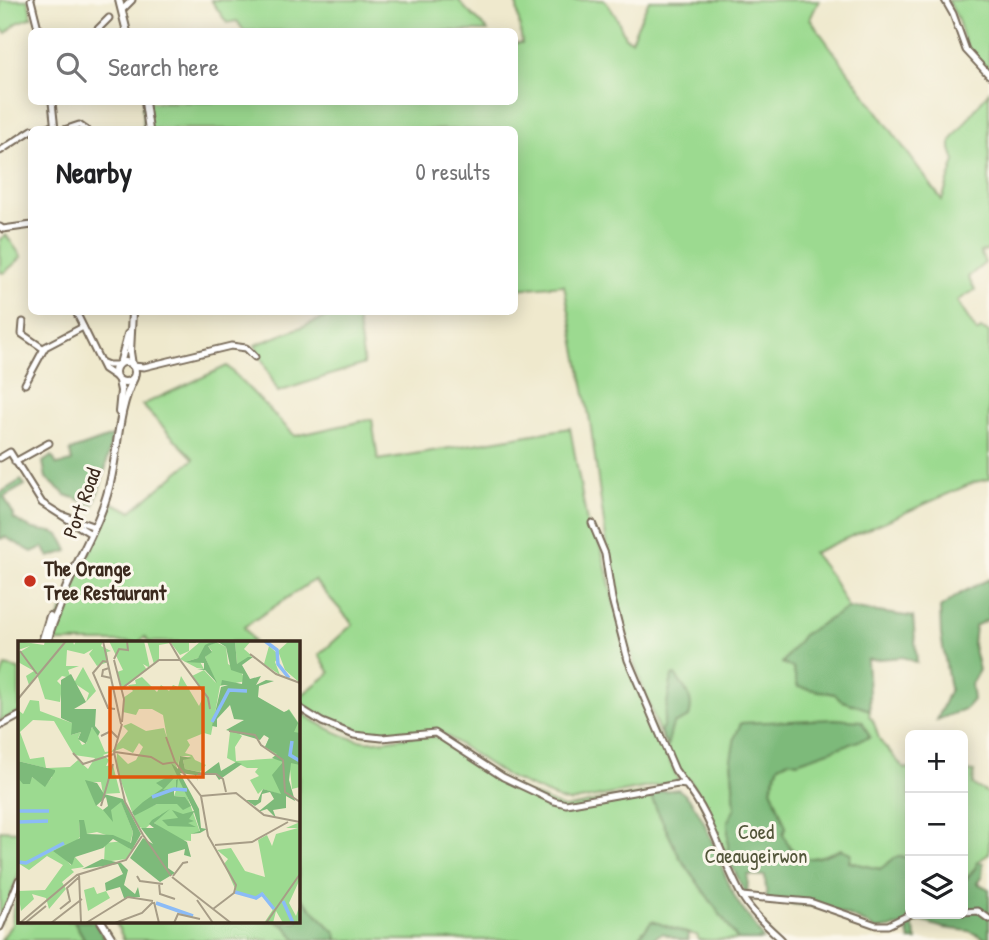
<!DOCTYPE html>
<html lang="en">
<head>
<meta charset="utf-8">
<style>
	body { margin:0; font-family:"Patrick Hand",sans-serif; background:#f2f2f2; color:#202124 }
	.controls { position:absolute; right:21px; bottom:21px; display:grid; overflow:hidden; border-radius:10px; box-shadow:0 4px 18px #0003 }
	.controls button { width:63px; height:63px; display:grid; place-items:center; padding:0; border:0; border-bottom:2px solid #e0e0e0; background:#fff; color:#202124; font:35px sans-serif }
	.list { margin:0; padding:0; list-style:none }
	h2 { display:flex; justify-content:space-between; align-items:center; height:91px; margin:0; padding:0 28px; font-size:30px }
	h2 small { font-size:23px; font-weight:400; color:#757577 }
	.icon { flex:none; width:38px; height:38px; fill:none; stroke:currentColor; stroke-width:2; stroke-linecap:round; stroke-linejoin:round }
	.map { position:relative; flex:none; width:989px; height:940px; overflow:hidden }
	.search { position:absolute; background:#fff; box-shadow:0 4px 18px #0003; left:28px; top:28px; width:490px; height:77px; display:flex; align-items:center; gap:18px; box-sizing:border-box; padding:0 24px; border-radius:10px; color:#757577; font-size:26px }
	.panel { position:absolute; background:#fff; box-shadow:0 4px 18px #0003; left:28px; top:126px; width:490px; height:189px; border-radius:10px }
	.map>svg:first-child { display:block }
	.green { fill:#9cda90; stroke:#6c8257; stroke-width:2 }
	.forest { fill:#7dba7a; stroke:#5c724c; stroke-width:2 }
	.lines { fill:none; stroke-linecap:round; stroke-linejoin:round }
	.minor-casing { stroke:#7a6d5b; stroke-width:9 }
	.major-casing { stroke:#7a6d5b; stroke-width:10 }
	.minor { stroke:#fff; stroke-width:5 }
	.major { stroke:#fff; stroke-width:6 }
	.poi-dot { fill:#c8321e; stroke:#fbf7ec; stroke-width:2.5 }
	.labels { text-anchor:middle; stroke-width:6; stroke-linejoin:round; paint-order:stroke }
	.street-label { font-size:21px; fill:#3b2a1e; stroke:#fbf7ec }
	.poi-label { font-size:21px; font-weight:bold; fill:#3b2a1e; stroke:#fbf7ec; text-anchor:start }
	.park-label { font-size:21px; fill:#53563a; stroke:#fbf7ec }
	.inset-river { fill:none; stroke:#8bbbf6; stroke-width:3.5 }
	.inset-road { fill:none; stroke:#a79d87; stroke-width:2 }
	.view { fill:#df570d; fill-opacity:0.15; stroke:#df570d; stroke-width:3.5 }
	.inset-edge { fill:none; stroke:#3b2a1e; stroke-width:3.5 }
</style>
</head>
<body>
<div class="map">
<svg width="989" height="940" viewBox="0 0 989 940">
	<rect width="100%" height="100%" fill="#fbf7ec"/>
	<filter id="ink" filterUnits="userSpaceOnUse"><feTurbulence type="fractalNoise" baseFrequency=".0143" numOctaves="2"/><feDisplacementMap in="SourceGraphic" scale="14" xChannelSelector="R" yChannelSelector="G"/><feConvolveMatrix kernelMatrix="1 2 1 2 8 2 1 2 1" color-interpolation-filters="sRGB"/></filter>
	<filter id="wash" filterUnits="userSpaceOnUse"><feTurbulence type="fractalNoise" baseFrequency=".00686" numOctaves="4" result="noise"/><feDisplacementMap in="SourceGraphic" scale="28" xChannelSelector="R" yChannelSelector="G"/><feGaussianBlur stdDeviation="1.57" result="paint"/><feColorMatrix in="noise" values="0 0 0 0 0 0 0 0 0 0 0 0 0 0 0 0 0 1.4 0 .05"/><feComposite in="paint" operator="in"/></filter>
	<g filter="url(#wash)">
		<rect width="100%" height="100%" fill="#efe9cd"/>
		<g class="green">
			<polygon points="0,0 28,0 32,17 17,23 6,33 0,28"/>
			<path d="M 211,0 L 459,0 C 466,13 480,19 488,31 L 244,31 L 237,21 L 227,23 Z"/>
			<path d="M 516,0 L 605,0 L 617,18 L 625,37 L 631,40 L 649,0 L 819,0 L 810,19 L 942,200 L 955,161 L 951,149 L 951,141 L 989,91 L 989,250 L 980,252 L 985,263 L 968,277 L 975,290 L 957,301 L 977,332 L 981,329 L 989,332 L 989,479 L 975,482 L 813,553 L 832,578 L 848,608 L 803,635 L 782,663 L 793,668 L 798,687 L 836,694 L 840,700 L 870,710 L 869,716 C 877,723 875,733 881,742 C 888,751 897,759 904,769 L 910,768 L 910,857 L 896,857 L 881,869 L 849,862 L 842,849 C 813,860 797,867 783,834 L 785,827 L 771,788 L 779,765 L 789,760 L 797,762 L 869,737 L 862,721 L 731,759 L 735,808 L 728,821 L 728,858 L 690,780 L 679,773 L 659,731 L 633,661 L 611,575 L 590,421 L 564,285 L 515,289 L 514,130 L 144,129 L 142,106 L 147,102 L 514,102 L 515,43 L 522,43 Z"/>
			<polygon points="947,0 989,0 989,72 966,46 957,17"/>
			<polygon points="6,235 22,257 4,273 0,272 0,239"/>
			<polygon points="340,312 356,312 364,364 278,392 255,345"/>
			<polygon points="227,366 295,436 372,419 378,460 570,428 588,528 593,530 602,551 627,659 657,735 678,779 675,782 569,802 561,800 508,777 439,731 367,735 351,732 325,721 298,705 298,698 330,673 319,655 353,624 314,580 244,627 254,642 149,642 145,637 139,642 53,642 55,626 113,503 131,511 194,459 142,405"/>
			<polygon points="5,666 19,669 19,712 0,722 0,680"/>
			<path d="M 300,712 C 320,724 341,738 365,741 C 390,743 416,731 440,738 L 512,786 L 564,808 L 618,797 L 649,793 L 679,856 L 738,940 L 699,940 L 697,935 L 678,931 L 652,921 L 636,940 L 124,940 L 115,921 L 298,921 L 298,715 Z"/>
			<polygon points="963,771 974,772 973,785 989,794 989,854 977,862 976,867 963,883"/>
			<polygon points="0,830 19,831 19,873 0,924"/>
			<polygon points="19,892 19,921 74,921 85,940 1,940 12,924 13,909"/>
		</g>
		<g class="forest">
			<polygon points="112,436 106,467 94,505 66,495 46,478 43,462 52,456 57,465 72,462 70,451"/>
			<path d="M 21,480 L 25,485 L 4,497 L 14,515 L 13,518 C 19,522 27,527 34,529 C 56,534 58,527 68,551 L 49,557 L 43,547 L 32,552 L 5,537 L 0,539 L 0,493 Z"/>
			<polygon points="989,579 989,619 975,626 973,645 979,670 971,684 973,700 965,709 937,720 950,689 941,635 940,608 961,593"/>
			<polygon points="848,608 913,617 917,663 903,657 867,660 870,710 840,700 835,694 798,687 793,668 782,663 803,635"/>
			<path d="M 675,675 C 686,690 695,698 689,717 L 673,724 L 667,746 L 660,732 L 663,726 L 672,676 Z"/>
			<path d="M 835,719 L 862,721 L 870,737 L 797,762 L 789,760 L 779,765 L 771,788 L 786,827 L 783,834 C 797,867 814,860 841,849 L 851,853 L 849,862 L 880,869 L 896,857 L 910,857 L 910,914 L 963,914 L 963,883 L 976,867 L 977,862 L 983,863 L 982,877 L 977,883 L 989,889 L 989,940 L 969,931 L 944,928 L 921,921 L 912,924 L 917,940 L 910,940 L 907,928 L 903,926 L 877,930 C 844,908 805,904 767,902 L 765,876 L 748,875 L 747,897 L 728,858 L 728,821 L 735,808 L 731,759 L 735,737 L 741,723 Z"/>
			<path d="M 678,789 C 709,808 719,874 739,904 C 747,917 757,926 763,940 L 738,940 L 679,856 L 649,793 Z"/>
			<polygon points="298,895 336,933 337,940 297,940 285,926 275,921 298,921"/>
			<polygon points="74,921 94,921 105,940 85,940"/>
			<polygon points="652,921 689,934 688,940 681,940 662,933 651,940 636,940"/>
		</g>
	</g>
	<g filter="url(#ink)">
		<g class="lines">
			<g class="minor-casing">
				<g id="minor">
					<polyline points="31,0 39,32"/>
					<polyline points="945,0 953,14 966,50 989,75"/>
					<polyline points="122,10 132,0"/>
					<polyline points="95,32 109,18"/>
					<polyline points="52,102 55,130"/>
					<polyline points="33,130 54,126"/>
					<polyline points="64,130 79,125 86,130"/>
					<polyline points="0,151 32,130"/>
					<polyline points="0,227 3,229 32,225"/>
					<polyline points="76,312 104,369 116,377"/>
					<polyline points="23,322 22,334 44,349"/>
					<polyline points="101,362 108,365 118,365"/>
					<polyline points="133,366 144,367 231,346 246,348 255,357"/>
					<polyline points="25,384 45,347 83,327"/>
					<polyline points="0,458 10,452 42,503 91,534"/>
					<polyline points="15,462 49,443"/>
					<polyline points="64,516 95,527"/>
					<polyline points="592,523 605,554 612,599 628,660 675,770 686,785"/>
					<path d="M 298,707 L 322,722 L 354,735 L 382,738 L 435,733 L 503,777 L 554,801 L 566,804 L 678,784 L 686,785 C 712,816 722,861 742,896 C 752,913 767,926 782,940"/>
					<polyline points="0,726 19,716"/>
					<polyline points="742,896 810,902 876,925 888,925 911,914"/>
					<polyline points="963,912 978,911 989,919"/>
					<polyline points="0,927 19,880"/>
				</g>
			</g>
			<g class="major-casing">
				<g id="major">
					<polyline points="119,0 127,32"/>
					<polyline points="145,102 149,130"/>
					<polyline points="132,312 130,352 132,365"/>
					<circle cx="125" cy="372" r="10"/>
					<polyline points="120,364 128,334"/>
					<polyline points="119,381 121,391 119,412"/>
					<polyline points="42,642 50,616"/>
					<path d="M 48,642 C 49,627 57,616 61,602 C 73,566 95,534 106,498 C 119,459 115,415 134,378"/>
					<polyline points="101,921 113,940"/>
				</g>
			</g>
			<use href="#minor" class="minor"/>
			<use href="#major" class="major"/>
		</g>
	</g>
	<circle class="poi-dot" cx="30" cy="581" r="7"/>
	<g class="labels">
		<g class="street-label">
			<text transform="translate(82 503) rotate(-70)" y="7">Port Road</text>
		</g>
		<g class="poi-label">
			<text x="44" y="576">The Orange<tspan x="44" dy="24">Tree Restaurant</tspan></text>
		</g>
		<g class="park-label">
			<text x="756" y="839">Coed<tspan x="756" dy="24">Caeaugeirwon</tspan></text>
		</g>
	</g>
	<g transform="translate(18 641)">
		<rect width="282" height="282" fill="#efe9cd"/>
		<path d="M 0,0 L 26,4 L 27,0 L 55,0 L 56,4 L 58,0 L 85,0 L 83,5 L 93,10 L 89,11 L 90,21 L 79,25 L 71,13 L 75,8 L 66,13 L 49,9 L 48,25 L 61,25 L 50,29 L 53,37 L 44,35 L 39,40 L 44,45 L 42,61 L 27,58 L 19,33 L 11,44 L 8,35 L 16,30 L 0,21 L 0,12 L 12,5 L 0,9 ZM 91,0 L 126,0 L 132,27 L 125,23 L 129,29 L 104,47 L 99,31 L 105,29 ZM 129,0 L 177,0 L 178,2 L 171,2 L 171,10 L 162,14 L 153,2 L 141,4 L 141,18 L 136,23 ZM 183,0 L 195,0 L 180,17 L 167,21 L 181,19 L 186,28 L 179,27 L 162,18 ZM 217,0 L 233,0 L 226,8 L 234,15 L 224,22 L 219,23 ZM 271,0 L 280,0 L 282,42 L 267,29 L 260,10 ZM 198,1 L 208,6 L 210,23 L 223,31 L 228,40 L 202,45 L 193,94 L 186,92 L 169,99 L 172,104 L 167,112 L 174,114 L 177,119 L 188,124 L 182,131 L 167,128 L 165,119 L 173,115 L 162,115 L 160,125 L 157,121 L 182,191 L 173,193 L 173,200 L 161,199 L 136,182 L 143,173 L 127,188 L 121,186 L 115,176 L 122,170 L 139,163 L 160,163 L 167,156 L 156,155 L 159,147 L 153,153 L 141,155 L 150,150 L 144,149 L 114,171 L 98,126 L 99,112 L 110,123 L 118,119 L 125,106 L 121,102 L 115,112 L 105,107 L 85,114 L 91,119 L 88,125 L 95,124 L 102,152 L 85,153 L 83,141 L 69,141 L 78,164 L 85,169 L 103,160 L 115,191 L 111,207 L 114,209 L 108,218 L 86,221 L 87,202 L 106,200 L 79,191 L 69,193 L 61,180 L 62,196 L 44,215 L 53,224 L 57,216 L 66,226 L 53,228 L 56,231 L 44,241 L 48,248 L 31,268 L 28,257 L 14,253 L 16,258 L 3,270 L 0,250 L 27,249 L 45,224 L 29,215 L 11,229 L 0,222 L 0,137 L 14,136 L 27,145 L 34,136 L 29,127 L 52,126 L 60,119 L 70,128 L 77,117 L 56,114 L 36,80 L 15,79 L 2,91 L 12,118 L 26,116 L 28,127 L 0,120 L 0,69 L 5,73 L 12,59 L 21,60 L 22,70 L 54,82 L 57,88 L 53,94 L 63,91 L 60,97 L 64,104 L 69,102 L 68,93 L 76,85 L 87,111 L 94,110 L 110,90 L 105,85 L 113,82 L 128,90 L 146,87 L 149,97 L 145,74 L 134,68 L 121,68 L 118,74 L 105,71 L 105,57 L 115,50 L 110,44 L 118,43 L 117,39 L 124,36 L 139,51 L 143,44 L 151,50 L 155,44 L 160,46 L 163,35 L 181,65 L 186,54 L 174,35 L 186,29 L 198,42 L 187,16 L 194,10 L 190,5 ZM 251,5 L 261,14 L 257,21 L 262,34 L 246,23 ZM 65,26 L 78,50 L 68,61 L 71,52 L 56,42 ZM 239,56 L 266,72 L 271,68 L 282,84 L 282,146 L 274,148 L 272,128 L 264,154 L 245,148 L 240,153 L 232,139 L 241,135 L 237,131 L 240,127 L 229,127 L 209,117 L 212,91 L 219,91 L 224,95 L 217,106 L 218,120 L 262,117 L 247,106 L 251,97 L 232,69 L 223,71 L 216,62 L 216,57 ZM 282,181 L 282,238 L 271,262 L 278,275 L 282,263 L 282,282 L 265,282 L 258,270 L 255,282 L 246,282 L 256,267 L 245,252 L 238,256 L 219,252 L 206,223 L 210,218 L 199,209 L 213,207 L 227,230 L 247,236 L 240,199 L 249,194 L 254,205 L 258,193 L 280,187 L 268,187 ZM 76,246 L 79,253 L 88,250 L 92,257 L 70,270 L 66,249 Z" fill="#9cda90"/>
		<path d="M 195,0 L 217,0 L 219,23 L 230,16 L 235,16 L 224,24 L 232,38 L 243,35 L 238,44 L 248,39 L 256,40 L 241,45 L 240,56 L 266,71 L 271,69 L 280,82 L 276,91 L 282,92 L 282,124 L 273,122 L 271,139 L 277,160 L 268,155 L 268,167 L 255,169 L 258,177 L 249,168 L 240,171 L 256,158 L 252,151 L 244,153 L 243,161 L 237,165 L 228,159 L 240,159 L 245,148 L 263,153 L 254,134 L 265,121 L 254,117 L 259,113 L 247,106 L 251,97 L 246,94 L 242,99 L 208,89 L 226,79 L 216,78 L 212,64 L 199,78 L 199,86 L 194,85 L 203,46 L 210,44 L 203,44 L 204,39 L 224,43 L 225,33 L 213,29 L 208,6 L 200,1 L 190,5 L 194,11 L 187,16 L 199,42 L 187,29 L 179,29 L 186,28 L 186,22 L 167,21 L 180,17 L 187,4 ZM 53,33 L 68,61 L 56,68 L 78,68 L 77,85 L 82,91 L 80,95 L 74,86 L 68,103 L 60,98 L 63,91 L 53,94 L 54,82 L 43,77 L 43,39 ZM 162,115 L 174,117 L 165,119 L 167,128 L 186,132 L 201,121 L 203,130 L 218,121 L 224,123 L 201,139 L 197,133 L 178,134 L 180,140 L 177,134 L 162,132 L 181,168 L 183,187 L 189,188 L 182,192 L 173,193 L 182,190 L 176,171 L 171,178 L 176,180 L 170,182 L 178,186 L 150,185 L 144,179 L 160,177 L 154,169 L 165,173 L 176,170 L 153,122 L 160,128 ZM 0,120 L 37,129 L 37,131 L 27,146 L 14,136 L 12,143 L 5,143 L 0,137 ZM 153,134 L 157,136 L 145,149 L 158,147 L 158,139 L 160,138 L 159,147 L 165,147 L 168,149 L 156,149 L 156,155 L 167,156 L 173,165 L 165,169 L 159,163 L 139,163 L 116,175 L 114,171 L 125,161 L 145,147 L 138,142 ZM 67,139 L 79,142 L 86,153 L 105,158 L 123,193 L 114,209 L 95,198 L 85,207 L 57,216 L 54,224 L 35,210 L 62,197 L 61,179 L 66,179 L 69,193 L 95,194 L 113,202 L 115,191 L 103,161 L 93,169 L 95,181 L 85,169 L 90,165 L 88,156 L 78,165 ZM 152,168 L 136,182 L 169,201 L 173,216 L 166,214 L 167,208 L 150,213 L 150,227 L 157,232 L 142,241 L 112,217 L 125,197 L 135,203 L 123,187 L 136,187 L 131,183 L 134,179 ZM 84,218 L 103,222 L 110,229 L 106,244 L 117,253 L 120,246 L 122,256 L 106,257 L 102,246 L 88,250 L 87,242 L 105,233 L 100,223 L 64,228 Z" fill="#7dba7a"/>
		<path class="inset-river" d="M 247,0 L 259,9 L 260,23 L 271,37M 194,81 L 211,49 L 229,50M 274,100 L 272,114 L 282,120M 134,156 L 156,148 L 169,149M 0,170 L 31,170M 0,181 L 30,180M 0,221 L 8,222 L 46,202M 217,251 L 238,257 L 244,253 L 256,268M 265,260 L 275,282M 138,262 L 175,275"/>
		<path class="inset-road" d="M 85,0 L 103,83M 151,0 L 162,19M 2,10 L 19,33M 232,13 L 258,33 L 282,42M 96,18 L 101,8 L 110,9 L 109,0M 96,19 L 106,58 L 104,81M 90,21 L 85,20 L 75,32 L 90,67 L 97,68M 91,27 L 85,29 L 84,35 L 93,37M 103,48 L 141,19 L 162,19 L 190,57 L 192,68M 0,58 L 48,0M 211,90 L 237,94 L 243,104 L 265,119 L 267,151 L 282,161M 83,95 L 93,90 L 100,97M 148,96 L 157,121M 96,111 L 107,161 L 125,194M 96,111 L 104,83M 97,111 L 133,116 L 145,123 L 157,121 L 183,155 L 218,152 L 246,174 L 282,181M 55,112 L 65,123 L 96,113M 180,133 L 198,133 L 205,138 L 208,151M 183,155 L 190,195 L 218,244 L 216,252 L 195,268M 83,165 L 95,123M 125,194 L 153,235M 197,204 L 234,201 L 270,181M 61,233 L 63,282M 119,235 L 122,240 L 145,243M 155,235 L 165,222 L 170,221M 154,236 L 213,282M 141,242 L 142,253 L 157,258M 179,259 L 195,282M 136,261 L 141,282M 42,268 L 52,260 L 49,247 L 61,236M 2,282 L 59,234 L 108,219 L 124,195M 7,282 L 28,265M 33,282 L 64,258M 68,282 L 110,256 L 135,260M 97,282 L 124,272 L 135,261M 156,282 L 160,273 L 182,278M 248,282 L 282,233"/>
		<path class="view" d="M 92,47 L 185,47 L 185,136 L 92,136 Z"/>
		<rect width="282" height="282" class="inset-edge"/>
	</g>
</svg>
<div class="controls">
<button>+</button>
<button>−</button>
<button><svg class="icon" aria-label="layers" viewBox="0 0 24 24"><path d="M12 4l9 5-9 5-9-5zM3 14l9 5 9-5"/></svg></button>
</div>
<div class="search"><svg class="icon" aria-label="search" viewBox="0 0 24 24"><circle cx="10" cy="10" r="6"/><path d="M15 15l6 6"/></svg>Search here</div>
<section class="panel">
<h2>Nearby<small>0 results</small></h2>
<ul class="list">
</ul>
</section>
</div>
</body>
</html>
